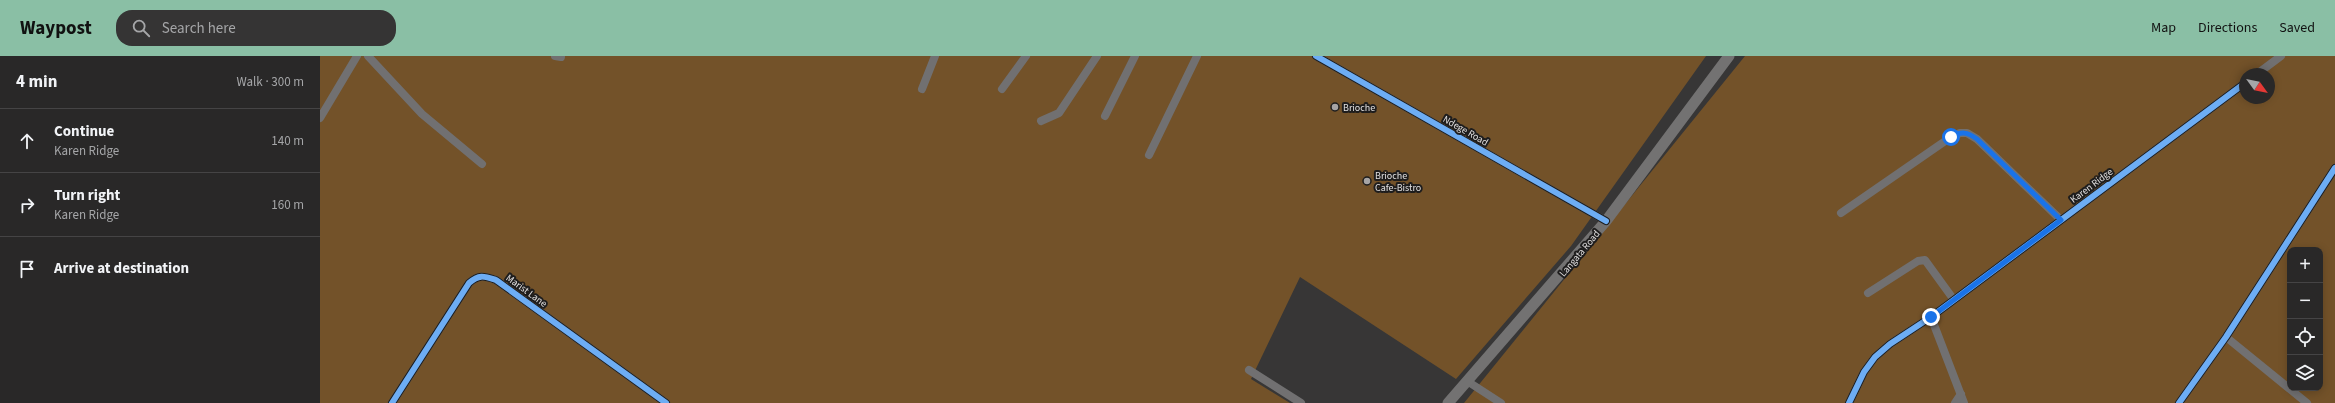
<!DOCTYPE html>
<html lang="en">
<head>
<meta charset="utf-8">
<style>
	body { margin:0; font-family:"Source Sans 3",sans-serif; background:#353434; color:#f1f3f6 }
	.controls { position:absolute; right:12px; bottom:12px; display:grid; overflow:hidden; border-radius:8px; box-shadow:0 2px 10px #0003 }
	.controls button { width:36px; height:36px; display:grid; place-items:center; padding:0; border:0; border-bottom:1px solid #454445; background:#292828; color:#f1f3f6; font:20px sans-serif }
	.compass { position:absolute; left:1919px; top:12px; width:36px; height:36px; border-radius:50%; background:#292828; box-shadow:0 2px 10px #0003; rotate:123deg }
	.stop { position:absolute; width:12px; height:12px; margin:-9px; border:3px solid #1a73e8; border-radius:50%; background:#fff }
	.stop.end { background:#1a73e8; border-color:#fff; box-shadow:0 1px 4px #0008 }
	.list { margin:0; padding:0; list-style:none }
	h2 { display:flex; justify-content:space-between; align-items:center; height:52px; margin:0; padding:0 16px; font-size:17px }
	h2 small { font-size:13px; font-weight:400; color:#a5a6a8 }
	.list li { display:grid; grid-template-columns:26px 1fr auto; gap:12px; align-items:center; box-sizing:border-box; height:64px; padding:0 16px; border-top:1px solid #454445 }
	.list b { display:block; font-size:15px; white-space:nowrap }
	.list p { margin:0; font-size:13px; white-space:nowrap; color:#a5a6a8 }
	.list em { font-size:13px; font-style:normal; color:#a5a6a8 }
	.icon { flex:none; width:22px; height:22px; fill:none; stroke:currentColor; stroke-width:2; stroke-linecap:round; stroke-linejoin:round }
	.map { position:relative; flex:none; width:2015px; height:347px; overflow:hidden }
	header { display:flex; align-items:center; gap:24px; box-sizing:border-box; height:56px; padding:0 20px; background:#8abfa5; color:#111 }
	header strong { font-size:19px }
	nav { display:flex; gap:22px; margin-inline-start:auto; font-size:14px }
	.search { width:280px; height:36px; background:#353434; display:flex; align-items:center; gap:10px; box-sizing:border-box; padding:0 14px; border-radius:16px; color:#a5a6a8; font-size:15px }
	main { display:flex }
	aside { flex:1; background:#292828 }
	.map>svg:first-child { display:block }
	.green { fill:#735229; fill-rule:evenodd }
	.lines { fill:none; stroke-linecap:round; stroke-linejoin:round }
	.street { stroke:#717071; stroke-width:8 }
	.secondary { stroke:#737272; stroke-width:11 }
	.cycleway-casing { stroke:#1e1d1d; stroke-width:8 }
	.cycleway { stroke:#6dadf4; stroke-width:6 }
	.route { stroke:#1a73e8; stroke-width:5 }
	.poi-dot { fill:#a6a4a4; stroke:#1e1d1d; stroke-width:1.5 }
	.labels { text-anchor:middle; stroke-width:4; stroke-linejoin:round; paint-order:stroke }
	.poi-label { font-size:10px; fill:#e1dfdf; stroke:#1e1d1d; text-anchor:start }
	.street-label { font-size:10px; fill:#e1dfdf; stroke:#1e1d1d }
</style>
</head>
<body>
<header>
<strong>Waypost</strong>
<div class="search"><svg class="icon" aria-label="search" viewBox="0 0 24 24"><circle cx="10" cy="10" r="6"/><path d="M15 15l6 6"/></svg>Search here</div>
<nav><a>Map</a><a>Directions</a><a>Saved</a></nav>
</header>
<main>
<aside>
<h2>4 min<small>Walk · 300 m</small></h2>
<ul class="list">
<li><svg class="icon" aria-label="ahead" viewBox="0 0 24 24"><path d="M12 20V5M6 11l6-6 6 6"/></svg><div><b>Continue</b><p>Karen Ridge</p></div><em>140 m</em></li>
<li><svg class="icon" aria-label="right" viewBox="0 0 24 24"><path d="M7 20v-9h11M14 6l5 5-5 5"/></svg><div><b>Turn right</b><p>Karen Ridge</p></div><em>160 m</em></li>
<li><svg class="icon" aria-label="arrive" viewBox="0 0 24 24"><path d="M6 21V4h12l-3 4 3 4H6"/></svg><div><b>Arrive at destination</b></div></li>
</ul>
</aside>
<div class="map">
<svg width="2015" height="347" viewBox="0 0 2015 347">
	<rect width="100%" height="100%" fill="#373636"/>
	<g class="green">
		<polygon points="0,0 1386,0 1251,190 1136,323 980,221 931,323 970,347 0,347"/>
		<path d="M 1425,0 L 2015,0 L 2015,347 L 1144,347 ZM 1925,18 L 1949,18 L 1949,42 L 1925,42 ZM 1970,194 L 2000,194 L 2000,332 L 1970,332 Z"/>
	</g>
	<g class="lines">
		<g class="street">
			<polyline points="48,0 102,58 162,108"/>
			<polyline points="235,0 241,1"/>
			<polyline points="996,0 1286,165"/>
			<polyline points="1937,18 1961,0"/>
			<polyline points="602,33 615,0"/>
			<polyline points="682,33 706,0"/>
			<polyline points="785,60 815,0"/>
			<polyline points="0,62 37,0"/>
			<polyline points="721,65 739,57 777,0"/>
			<polyline points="829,99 877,0"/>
			<polyline points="1521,157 1631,81 1640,77 1647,77 1657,83 1741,164"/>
			<polyline points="1548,237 1598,205 1605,204 1634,244"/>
			<polyline points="1611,261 1644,347"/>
			<polyline points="1906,281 1987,347"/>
			<polyline points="929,314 981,347"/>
			<polyline points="1147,325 1181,347"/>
			<path d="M 72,347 L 149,227 C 159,218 164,220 176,224 L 346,347"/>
			<polyline points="1529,347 1544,316 1555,301 1570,288 1611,261 1925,27"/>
			<polyline points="1635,347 1641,338"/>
			<polyline points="1859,347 1906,281 2015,112"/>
		</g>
		<polyline class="secondary" points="1128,347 1286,165 1409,0"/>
		<g class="cycleway-casing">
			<g id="cycleway">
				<polyline points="996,0 1286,165"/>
				<path d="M 72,347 L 149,227 C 159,218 164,220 176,224 L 346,347"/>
				<polyline points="1529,347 1544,316 1555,301 1570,288 1611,261 1925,27"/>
				<polyline points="1859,347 1906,281 2015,112"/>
			</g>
		</g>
		<use href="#cycleway" class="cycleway"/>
	</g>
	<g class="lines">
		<path class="route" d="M 1611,261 L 1741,164 L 1657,83 C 1647,76 1642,75 1631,81"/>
	</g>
	<g class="poi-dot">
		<circle cx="1015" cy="51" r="4"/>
		<circle cx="1047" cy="125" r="4"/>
	</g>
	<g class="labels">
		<g class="poi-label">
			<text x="1023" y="55">Brioche</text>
			<text x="1055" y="123">Brioche<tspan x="1055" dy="12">Cafe-Bistro</tspan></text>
		</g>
		<g class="street-label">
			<text transform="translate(1146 74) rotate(30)" y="4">Ndege Road</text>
			<text transform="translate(1771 129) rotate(-37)" y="4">Karen Ridge</text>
			<text transform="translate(1259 197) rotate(-50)" y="4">Langata Road</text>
			<text transform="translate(207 234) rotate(36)" y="4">Marist Lane</text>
		</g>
	</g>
</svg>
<div class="controls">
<button>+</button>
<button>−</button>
<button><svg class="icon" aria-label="locate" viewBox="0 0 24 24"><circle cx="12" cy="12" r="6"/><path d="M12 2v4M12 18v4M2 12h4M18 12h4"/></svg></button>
<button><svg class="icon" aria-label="layers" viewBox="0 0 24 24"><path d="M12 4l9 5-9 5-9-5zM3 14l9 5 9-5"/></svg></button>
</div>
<svg class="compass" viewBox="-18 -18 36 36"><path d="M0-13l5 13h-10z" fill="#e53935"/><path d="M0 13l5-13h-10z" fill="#a5a6a8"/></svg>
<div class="stop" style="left:1631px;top:81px"></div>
<div class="stop end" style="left:1611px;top:261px"></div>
</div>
</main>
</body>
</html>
